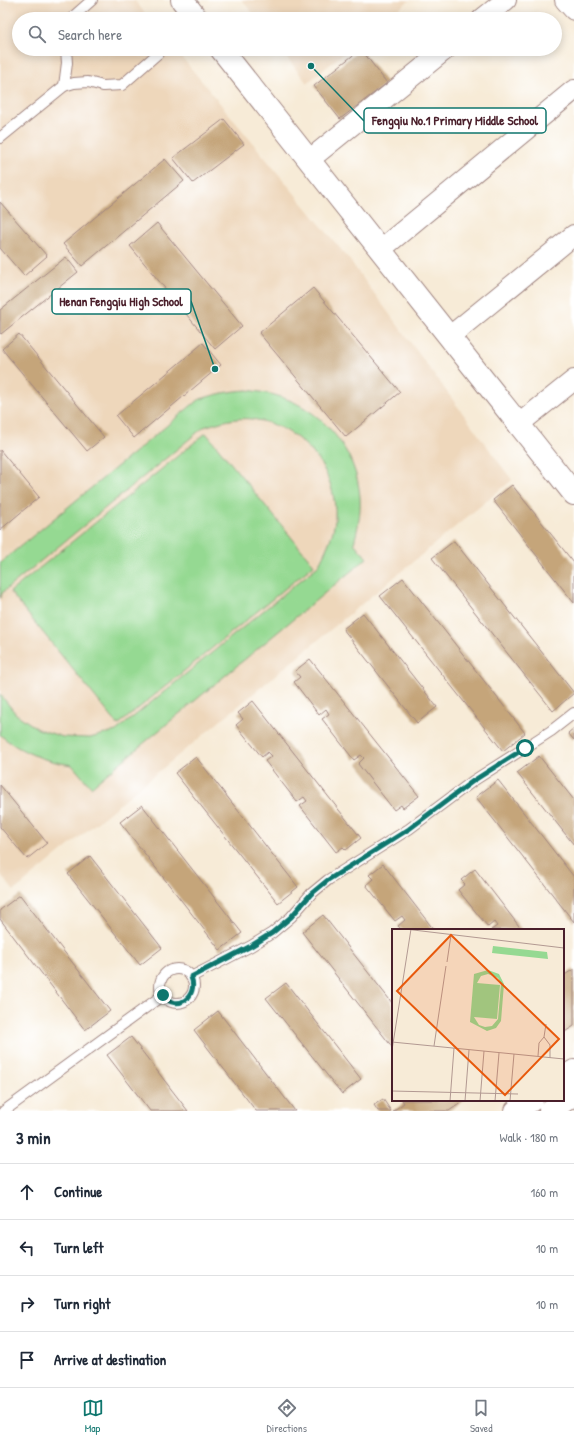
<!DOCTYPE html>
<html lang="en">
<head>
<meta charset="utf-8">
<style>
	body { margin:0; font-family:"Patrick Hand",sans-serif; background:#f6f6f7; color:#1f2937 }
	.stop { position:absolute; width:12px; height:12px; margin:-9px; border:3px solid #0f766e; border-radius:50%; background:#fff }
	.stop.end { background:#0f766e; border-color:#fff; box-shadow:0 1px 4px #0008 }
	.list { margin:0; padding:0; list-style:none }
	h2 { display:flex; justify-content:space-between; align-items:center; height:52px; margin:0; padding:0 16px; font-size:17px }
	h2 small { font-size:13px; font-weight:400; color:#747a83 }
	.list li { display:grid; grid-template-columns:26px 1fr auto; gap:12px; align-items:center; box-sizing:border-box; height:56px; padding:0 16px; border-top:1px solid #e0e1e3 }
	.list b { display:block; font-size:15px; white-space:nowrap }
	.list em { font-size:13px; font-style:normal; color:#747a83 }
	.icon { flex:none; width:22px; height:22px; fill:none; stroke:currentColor; stroke-width:2; stroke-linecap:round; stroke-linejoin:round }
	.map { position:relative; flex:none; width:574px; height:1111px; overflow:hidden }
	.search { position:absolute; background:#fff; box-shadow:0 2px 10px #0003; left:12px; right:12px; top:12px; height:44px; display:flex; align-items:center; gap:10px; box-sizing:border-box; padding:0 14px; border-radius:22px; color:#747a83; font-size:15px }
	.sheet { height:276px; background:#fff }
	nav { display:flex; justify-content:space-around; align-items:center; box-sizing:border-box; height:56px; border-top:1px solid #e0e1e3; background:#fff; font-size:11px; color:#747a83 }
	nav a { display:grid; justify-items:center; gap:2px }
	nav .on { color:#0f766e }
	.map>svg:first-child { display:block }
	.built { fill:#eed7bb }
	.green { fill:#95d992; stroke:#707c5e }
	.building { fill:#c5a57a }
	.lines { fill:none; stroke-linecap:round; stroke-linejoin:round }
	.service-casing { stroke:#a08581; stroke-width:12 }
	.minor-casing { stroke:#a08581; stroke-width:22 }
	.tertiary-casing { stroke:#a08581; stroke-width:24 }
	.secondary-casing { stroke:#a08581; stroke-width:24 }
	.service { stroke:#fff; stroke-width:10 }
	.minor { stroke:#fff; stroke-width:20 }
	.tertiary { stroke:#fff; stroke-width:22 }
	.secondary { stroke:#fff; stroke-width:22 }
	.route { stroke:#0f766e; stroke-width:5 }
	.inset-road { fill:none; stroke:#b29992; stroke-width:1 }
	.view { fill:#e8590c; fill-opacity:0.15; stroke:#e8590c; stroke-width:2 }
	.inset-edge { fill:none; stroke:#4a1f2b; stroke-width:2 }
	.leader { fill:none; stroke:#0f766e; stroke-width:1.5 }
	.callout-dot { fill:#0f766e; stroke:#fff; stroke-width:1.5 }
	.callout { fill:#fff; stroke:#0f766e; stroke-width:1.5 }
	.callout-label { font-size:13px; text-anchor:middle; font-weight:bold; fill:#4a1f2b }
</style>
</head>
<body>
<div class="map">
<svg width="574" height="1111" viewBox="0 0 574 1111">
	<rect width="100%" height="100%" fill="#fff"/>
	<filter id="ink" filterUnits="userSpaceOnUse"><feTurbulence type="fractalNoise" baseFrequency=".025" numOctaves="2"/><feDisplacementMap in="SourceGraphic" scale="8" xChannelSelector="R" yChannelSelector="G"/><feConvolveMatrix kernelMatrix="1 2 1 2 8 2 1 2 1" color-interpolation-filters="sRGB"/></filter>
	<filter id="wash" filterUnits="userSpaceOnUse"><feTurbulence type="fractalNoise" baseFrequency=".012" numOctaves="4" result="noise"/><feDisplacementMap in="SourceGraphic" scale="16" xChannelSelector="R" yChannelSelector="G"/><feGaussianBlur stdDeviation="0.9" result="paint"/><feColorMatrix in="noise" values="0 0 0 0 0 0 0 0 0 0 0 0 0 0 0 0 0 1.4 0 .05"/><feComposite in="paint" operator="in"/></filter>
	<g filter="url(#wash)">
		<rect width="100%" height="100%" fill="#f7ebd7"/>
		<g class="built">
			<polygon points="0,0 134,0 150,19 19,19 19,49 175,49 348,258 512,480 14,891 0,874"/>
			<polygon points="242,0 410,0 386,19 257,19"/>
			<polygon points="280,49 349,49 307,83"/>
		</g>
		<g class="green">
			<path d="M 248,390 C 259,392 270,393 281,397 C 324,411 357,452 360,497 C 361,513 358,528 354,543 L 367,558 L 91,787 L 72,765 C 45,761 22,753 0,735 L 0,694 L 16,714 L 38,729 L 63,737 L 90,738 L 116,731 L 318,566 C 325,552 333,537 335,520 C 338,470 302,426 252,419 C 235,417 220,422 204,427 L 3,592 L 0,598 L 0,563 L 198,400 C 215,394 230,391 248,390 Z"/>
			<polygon points="206,433 314,565 118,725 10,592"/>
		</g>
		<g id="blocks">
			<g class="building">
				<polygon points="361,49 387,83 340,119 314,86"/>
				<polygon points="224,119 244,144 193,183 173,158"/>
				<polygon points="165,159 184,181 82,266 63,244"/>
				<polygon points="0,202 47,256 24,276 0,248"/>
				<polygon points="157,223 242,326 215,349 130,246"/>
				<polygon points="66,257 78,272 1,334 0,333 0,310"/>
				<polygon points="313,288 400,392 346,437 259,333"/>
				<polygon points="19,334 104,437 87,451 2,349"/>
				<polygon points="203,343 221,365 134,438 116,416"/>
				<polygon points="0,450 39,497 0,530"/>
				<polygon points="512,485 574,563 574,603 493,500"/>
				<polygon points="454,541 574,693 553,711 432,558"/>
				<polygon points="403,578 525,733 503,751 380,596"/>
				<polygon points="363,613 437,707 417,723 343,629"/>
				<polygon points="310,659 419,796 403,808 401,805 394,810 358,764 364,758 361,755 354,760 322,719 329,714 326,709 319,715 294,682 300,677 295,671"/>
				<polygon points="253,701 361,838 346,850 343,847 336,852 300,806 307,801 304,797 297,802 265,761 272,756 268,752 262,757 236,725 243,719 238,713"/>
				<polygon points="574,728 574,740 568,733"/>
				<polygon points="539,756 574,800 574,845 517,773"/>
				<polygon points="196,757 298,887 278,903 175,773"/>
				<polygon points="498,780 574,877 574,922 476,797"/>
				<polygon points="0,785 47,843 27,859 0,827"/>
				<polygon points="142,805 242,933 220,950 120,822"/>
				<polygon points="90,856 162,948 140,965 68,874"/>
				<polygon points="383,864 434,930 402,930 398,926 405,920 402,916 395,921 366,885 373,879 369,875"/>
				<polygon points="475,869 522,930 491,930 497,926 494,922 488,927 458,890 465,884 461,880"/>
				<polygon points="20,895 110,1011 85,1030 0,919 0,910"/>
				<polygon points="323,915 393,1004 393,1048 302,932"/>
				<polygon points="574,969 574,1026 563,1033 563,976"/>
				<polygon points="286,983 361,1079 342,1094 266,998"/>
				<polygon points="218,1011 295,1111 256,1111 194,1030"/>
				<polygon points="131,1037 188,1111 150,1111 107,1055"/>
				<polygon points="383,1099 391,1111 378,1111 374,1105"/>
				<polygon points="402,1100 465,1100 449,1111 393,1111 404,1103"/>
			</g>
		</g>
	</g>
	<g filter="url(#ink)">
		<use href="#blocks" fill-opacity="0" stroke="#a08581" stroke-width="1"/>
		<g class="lines">
			<g class="service-casing">
				<g id="service">
					<polyline points="73,19 75,15 92,0"/>
					<polyline points="64,86 67,63 66,49"/>
					<polyline points="0,138 64,86 74,83 88,82 103,86 122,85 163,49"/>
					<circle cx="177" cy="986" r="17"/>
					<polyline points="191,977 251,946 272,933 291,917 311,894 328,880 409,829 473,781 551,731 574,713"/>
					<polyline points="4,1111 163,995"/>
				</g>
			</g>
			<g class="minor-casing">
				<g id="minor">
					<polyline points="565,0 574,10"/>
					<polyline points="482,19 506,0"/>
					<polyline points="309,160 446,49"/>
					<polyline points="380,250 574,90"/>
					<polyline points="449,337 574,235"/>
					<polyline points="519,424 574,380"/>
				</g>
			</g>
			<g class="tertiary-casing">
				<g id="tertiary">
					<polyline points="182,0 197,19"/>
					<polyline points="221,49 574,494"/>
				</g>
			</g>
			<g class="secondary-casing">
				<g id="secondary">
					<polyline points="563,1078 574,1071"/>
					<polyline points="516,1111 532,1100"/>
					<polyline points="550,1111 574,1094"/>
				</g>
			</g>
			<use href="#service" class="service"/>
			<use href="#minor" class="minor"/>
			<use href="#tertiary" class="tertiary"/>
			<use href="#secondary" class="secondary"/>
		</g>
	</g>
	<g class="lines" filter="url(#ink)">
		<path class="route" d="M 163,995 C 176,1013 199,997 191,977 L 251,946 L 272,933 L 291,917 L 311,894 L 328,880 L 409,829 L 473,781 L 525,748"/>
	</g>
	<g transform="translate(392 929)">
		<rect width="172" height="172" fill="#f7ebd7"/>
		<path d="M 101,17 L 155,23 L 156,30 L 100,24 ZM 96,41 L 107,45 L 112,55 L 109,92 L 104,99 L 95,102 L 78,93 L 82,45 ZM 96,45 L 106,49 L 109,55 L 106,90 L 100,97 L 93,98 L 87,96 L 82,88 L 105,90 L 108,56 L 85,54 L 89,47 Z" fill="#95d992" fill-rule="evenodd"/>
		<path class="inset-road" d="M 13,0 L 172,19M 55,33 L 59,6M 152,108 L 158,116 L 158,129M 0,113 L 172,130M 42,117 L 54,37M 0,121 L 19,0M 146,127 L 147,114 L 152,108 L 154,95M 0,162 L 126,165M 58,172 L 62,119M 73,172 L 77,121M 88,172 L 92,122M 103,172 L 107,124M 118,172 L 122,125"/>
		<path class="view" d="M 59,6 L 167,110 L 113,166 L 5,62 Z"/>
		<rect width="172" height="172" class="inset-edge"/>
	</g>
	<path class="leader" d="M311 66L364 121M215 369L191 301"/>
	<g class="callout-dot">
		<circle cx="311" cy="66" r="4"/>
		<circle cx="215" cy="369" r="4"/>
	</g>
	<g class="callout">
		<rect x="364" y="108" width="182" height="25" rx="4"/>
		<rect x="52" y="289" width="139" height="25" rx="4"/>
	</g>
	<g class="callout-label">
		<text x="455" y="125">Fengqiu No.1 Primary Middle School</text>
		<text x="121" y="306">Henan Fengqiu High School</text>
	</g>
</svg>
<div class="stop" style="left:525px;top:748px"></div>
<div class="stop end" style="left:163px;top:995px"></div>
<div class="search"><svg class="icon" aria-label="search" viewBox="0 0 24 24"><circle cx="10" cy="10" r="6"/><path d="M15 15l6 6"/></svg>Search here</div>
</div>
<section class="sheet">
<h2>3 min<small>Walk · 180 m</small></h2>
<ul class="list">
<li><svg class="icon" aria-label="ahead" viewBox="0 0 24 24"><path d="M12 20V5M6 11l6-6 6 6"/></svg><div><b>Continue</b></div><em>160 m</em></li>
<li><svg class="icon" aria-label="left" viewBox="0 0 24 24"><path d="M17 20v-9H6M10 6l-5 5 5 5"/></svg><div><b>Turn left</b></div><em>10 m</em></li>
<li><svg class="icon" aria-label="right" viewBox="0 0 24 24"><path d="M7 20v-9h11M14 6l5 5-5 5"/></svg><div><b>Turn right</b></div><em>10 m</em></li>
<li><svg class="icon" aria-label="arrive" viewBox="0 0 24 24"><path d="M6 21V4h12l-3 4 3 4H6"/></svg><div><b>Arrive at destination</b></div></li>
</ul>
</section>
<nav>
<a class="on"><svg class="icon" aria-label="map" viewBox="0 0 24 24"><path d="M3 6l6-2 6 2 6-2v14l-6 2-6-2-6 2zM9 4v14M15 6v14"/></svg>Map</a>
<a><svg class="icon" aria-label="directions" viewBox="0 0 24 24"><path d="M12 3l9 9-9 9-9-9zM9 14v-3h6M13 9l2 2-2 2"/></svg>Directions</a>
<a><svg class="icon" aria-label="saved" viewBox="0 0 24 24"><path d="M7 4h10v16l-5-4-5 4z"/></svg>Saved</a>
</nav>
</body>
</html>
